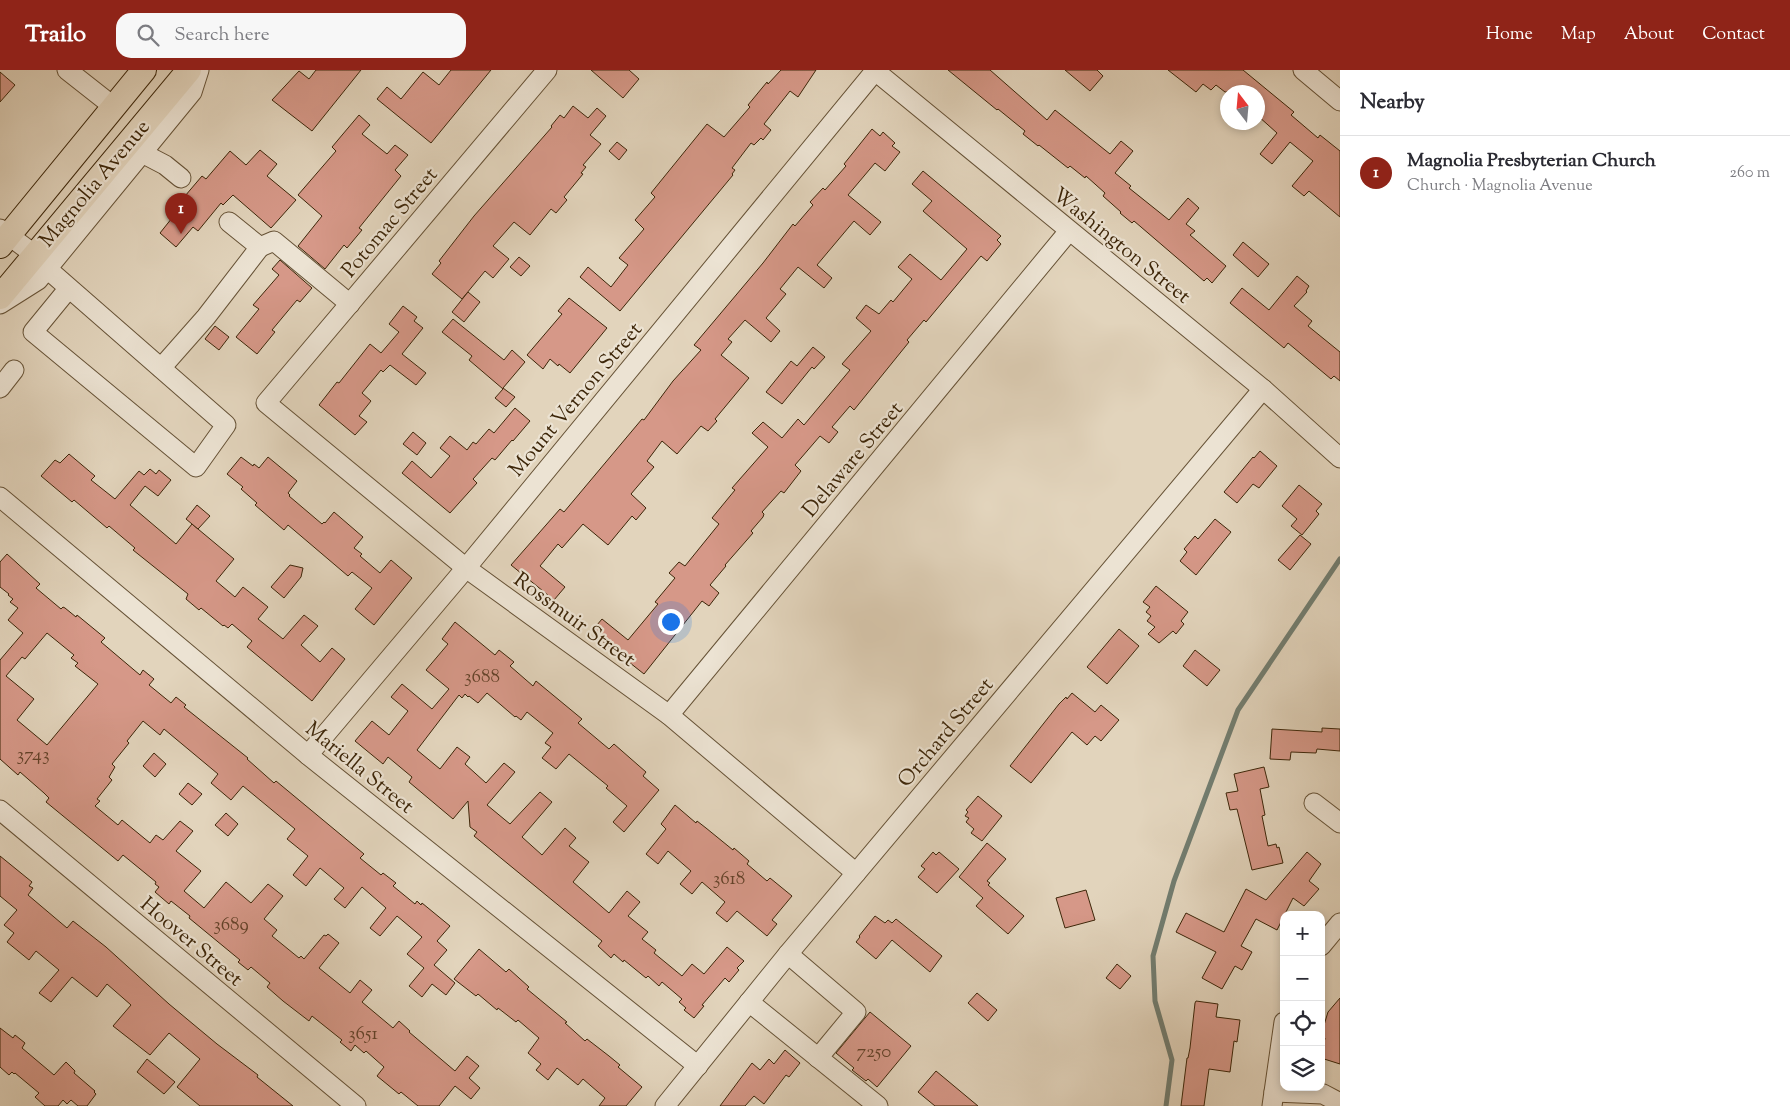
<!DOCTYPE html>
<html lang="en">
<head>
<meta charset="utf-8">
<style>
	body { margin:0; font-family:"Sorts Mill Goudy",serif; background:#f7f7f7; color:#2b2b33 }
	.controls { position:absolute; right:15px; bottom:15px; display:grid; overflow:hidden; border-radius:10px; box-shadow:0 2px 8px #0003 }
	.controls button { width:45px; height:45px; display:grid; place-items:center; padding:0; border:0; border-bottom:1px solid #e1e1e2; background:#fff; color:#2b2b33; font:25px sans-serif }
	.compass { position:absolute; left:1220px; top:15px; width:45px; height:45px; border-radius:50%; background:#fff; box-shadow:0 2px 8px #0003; rotate:344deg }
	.you { position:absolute; left:670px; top:551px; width:18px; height:18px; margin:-12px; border:4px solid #fff; border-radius:50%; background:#1a73e8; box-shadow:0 0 0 8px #1a73e833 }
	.badge { display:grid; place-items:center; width:32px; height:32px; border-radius:50%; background:#8f2418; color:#fff; font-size:16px; font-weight:700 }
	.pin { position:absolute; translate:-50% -41px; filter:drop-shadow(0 1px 2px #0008) }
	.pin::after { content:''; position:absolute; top:26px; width:18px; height:15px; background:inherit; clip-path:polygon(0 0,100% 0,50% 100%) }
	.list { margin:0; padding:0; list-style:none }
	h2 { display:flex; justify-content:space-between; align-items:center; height:65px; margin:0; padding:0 20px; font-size:21px }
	h2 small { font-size:16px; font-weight:400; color:#7c7c81 }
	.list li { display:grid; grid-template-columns:32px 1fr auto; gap:15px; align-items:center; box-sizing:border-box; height:75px; padding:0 20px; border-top:1px solid #e1e1e2 }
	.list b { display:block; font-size:19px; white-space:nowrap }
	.list p { margin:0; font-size:16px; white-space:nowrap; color:#7c7c81 }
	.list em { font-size:16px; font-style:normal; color:#7c7c81 }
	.icon { flex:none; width:28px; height:28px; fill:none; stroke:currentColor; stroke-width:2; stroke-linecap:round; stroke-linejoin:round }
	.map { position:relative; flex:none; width:1340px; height:1036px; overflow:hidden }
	header { display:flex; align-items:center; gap:30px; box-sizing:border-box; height:70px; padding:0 25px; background:#8f2418; color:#fff }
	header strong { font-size:24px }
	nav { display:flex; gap:28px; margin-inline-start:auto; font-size:18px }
	.search { width:350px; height:45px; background:#f7f7f7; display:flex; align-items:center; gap:12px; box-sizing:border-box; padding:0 18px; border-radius:15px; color:#7c7c81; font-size:19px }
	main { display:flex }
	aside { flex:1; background:#fff }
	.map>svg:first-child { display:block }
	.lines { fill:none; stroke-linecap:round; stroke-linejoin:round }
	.stream { stroke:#727d70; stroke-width:5 }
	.building { fill:#d69888; stroke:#3d2609; fill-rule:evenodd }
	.minor-casing { stroke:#665236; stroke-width:21 }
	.major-casing { stroke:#3d2609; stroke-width:26 }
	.minor { stroke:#ece3d3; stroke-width:19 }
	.major { stroke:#e2d4bc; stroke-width:24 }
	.labels { text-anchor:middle; stroke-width:4.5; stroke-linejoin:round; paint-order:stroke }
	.number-label { font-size:19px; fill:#634229 }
	.street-label { font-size:21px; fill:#3d2609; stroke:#ece3d3 }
</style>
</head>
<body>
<header>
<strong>Trailo</strong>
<div class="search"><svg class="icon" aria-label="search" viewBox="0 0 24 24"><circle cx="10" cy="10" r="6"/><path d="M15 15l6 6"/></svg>Search here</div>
<nav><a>Home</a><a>Map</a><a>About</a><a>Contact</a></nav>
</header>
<main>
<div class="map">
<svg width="1340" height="1036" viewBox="0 0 1340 1036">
	<rect width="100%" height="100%" fill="#e2d4bc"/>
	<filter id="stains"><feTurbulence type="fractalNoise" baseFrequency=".004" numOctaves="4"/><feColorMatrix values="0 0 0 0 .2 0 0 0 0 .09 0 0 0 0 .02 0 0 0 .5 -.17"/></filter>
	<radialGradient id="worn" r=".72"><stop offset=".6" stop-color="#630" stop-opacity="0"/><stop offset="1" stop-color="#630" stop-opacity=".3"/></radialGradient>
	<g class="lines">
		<polyline class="stream" points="1166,1036 1172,990 1155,931 1153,886 1174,811 1238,640 1340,489"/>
	</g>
	<g class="building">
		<polygon points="316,0 361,0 312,61 272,30 299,1 309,9"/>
		<polygon points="451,0 491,0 431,73 377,29 387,17 401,29 423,2 439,15"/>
		<polygon points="591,0 629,0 639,9 623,28"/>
		<polygon points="781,0 816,0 798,27 790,21 764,54 771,60 763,70 761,68 754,75 751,73 732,98 735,100 732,104 733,105 620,241 580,207 588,197 611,217 628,195 619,188 644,159 635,150 655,127 651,123 707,54 724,67 750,37 748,35 767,12 768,14"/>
		<polygon points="948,0 990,0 1047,50 1055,40 1110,84 1121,71 1133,81 1115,103 1131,116 1129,118 1169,150 1188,128 1199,138 1186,154 1195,161 1190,165 1226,196 1212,213 1207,208 1204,211 1134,151 1132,153 1120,143 1121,142 1103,126 1105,123 1086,106 1085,108 1070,96 1068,98 1039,75 1038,76 1023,64 1025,61 998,39 997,40"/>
		<polygon points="1065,0 1097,0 1103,6 1090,21"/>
		<polygon points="1168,0 1243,0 1294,42 1291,45 1318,68 1320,65 1340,81 1340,147 1309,121 1304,126 1292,116 1313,91 1290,72 1272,94 1260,84 1277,63 1258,46 1258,22 1225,22 1216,15 1211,20 1203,14 1196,22"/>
		<polygon points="0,2 15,15 0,32"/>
		<polygon points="573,36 588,48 597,38 606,46 590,65 601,74 583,95 586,97 581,103 583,104 564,127 567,130 556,143 551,139 530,165 514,152 493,176 509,189 493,208 485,201 462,229 432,204 441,193 439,191 474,146 552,57 551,56 560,45 564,48"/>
		<polygon points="359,45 370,55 362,64 387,84 395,75 408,85 395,100 401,106 359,158 362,160 347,178 344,175 325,199 298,176 322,146 298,125 336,81 332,77"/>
		<polygon points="872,59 880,66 883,62 895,73 892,76 900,82 885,101 875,93 848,125 881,152 870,165 854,151 817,195 832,208 824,218 798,197 780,219 786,224 766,248 780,261 771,272 745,250 728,269 732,272 721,285 749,308 715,349 717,351 708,361 701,356 677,384 662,371 647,391 654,397 631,424 646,438 636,450 632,446 608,475 583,454 562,478 558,474 540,496 565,517 554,530 511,495 560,439 564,442 642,349 644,350 673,311 701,280 694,275 763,193 793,154 795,156 813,135 810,132 823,118 825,120 846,96 844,94"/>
		<polygon points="617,72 627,80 619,90 609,81"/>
		<polygon points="260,80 277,94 267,106 296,130 271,158 233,125 223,135 221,133 198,161 193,157 176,177 160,163 188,128 185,126 202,106 206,109 230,81 246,95"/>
		<polygon points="923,101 1001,166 997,170 1001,174 987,191 981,186 926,252 924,250 907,270 909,272 854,340 850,336 832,357 838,362 829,373 820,366 795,395 801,401 784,423 781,421 762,442 764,444 763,447 751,461 753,463 725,495 726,496 710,515 719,523 709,536 702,531 644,604 591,562 602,549 628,570 658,534 655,532 675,508 669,503 679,492 685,496 719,454 712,448 735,420 732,418 768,377 752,363 763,352 782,368 798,349 804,355 850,300 842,294 871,261 856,248 866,235 879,244 891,230 893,232 912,209 898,197 910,184 941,210 967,179 923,141 932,131 912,114"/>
		<polygon points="1243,172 1269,194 1258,207 1233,185"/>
		<polygon points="519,187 530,196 521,206 510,197"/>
		<polygon points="280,190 312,218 300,232 297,230 272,260 275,262 257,284 236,267 259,239 253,235 279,205 272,199"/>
		<polygon points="1297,206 1309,216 1306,221 1307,222 1294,236 1312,251 1308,256 1340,282 1340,311 1334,306 1331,309 1288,273 1284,278 1230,233 1242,218 1269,240"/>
		<polygon points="468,222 480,232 464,252 452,242"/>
		<polygon points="569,228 607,258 570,303 559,294 558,296 550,289 543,299 527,285 562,244 558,241"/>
		<polygon points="403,236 417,247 414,251 423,258 402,284 426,303 416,315 390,295 383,302 381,300 362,323 371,331 359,346 367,352 355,365 319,335 337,312 339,313 370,274 381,283 399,262 389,254"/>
		<polygon points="453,249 504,290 512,280 525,292 503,318 515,327 506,337 495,328 503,319 469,290 472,286 442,262"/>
		<polygon points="215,256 229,267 219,280 205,269"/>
		<polygon points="813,277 825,287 814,299 812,297 782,334 766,322 791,291 797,296"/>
		<polygon points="515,338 530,351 513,371 512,370 495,390 492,388 473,409 477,413 450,443 402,403 412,391 431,408 450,386 440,378 450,366 467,380 473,372 476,374 489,359 494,363"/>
		<polygon points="413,362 426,373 417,385 403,374"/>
		<polygon points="1260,381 1277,396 1259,418 1253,414 1237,433 1224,422 1253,387 1254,388"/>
		<polygon points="69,384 95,406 91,410 115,429 139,401 144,405 150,399 156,404 159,400 171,410 158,426 145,416 130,435 176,474 192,454 234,489 216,511 235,527 243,517 268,537 258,549 283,569 304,545 318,556 301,575 320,592 332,578 345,589 312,631 247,577 252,571 232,554 228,558 224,555 223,556 201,538 199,540 186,529 188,524 133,480 135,478 109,456 107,458 74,430 72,432 41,406 55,390 60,393"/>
		<polygon points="241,387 253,396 254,394 259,398 268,387 297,411 288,423 290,425 289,426 322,454 324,452 325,453 334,442 363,467 354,478 362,484 360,486 380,503 391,490 412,508 374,555 355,539 372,518 352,502 348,506 288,455 284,460 255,435 257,433 241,419 243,417 227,404"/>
		<polygon points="1299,415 1322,434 1316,441 1319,444 1302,465 1291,456 1297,449 1282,436"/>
		<polygon points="197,435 210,446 198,459 186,449"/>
		<polygon points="1215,449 1231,462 1196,505 1180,491 1187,482 1184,479 1195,466 1198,469"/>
		<polygon points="1300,465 1311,474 1290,500 1278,490"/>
		<path d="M 7,484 L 40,514 L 36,518 L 61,539 L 63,537 L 65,538 L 76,547 L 77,545 L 105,568 L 101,572 L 140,605 L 143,600 L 154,609 L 149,615 L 171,633 L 176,627 L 186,635 L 184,637 L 248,688 L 247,689 L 274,713 L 276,711 L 364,784 L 360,788 L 381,805 L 383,803 L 396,813 L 393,816 L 415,834 L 417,831 L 421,835 L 422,833 L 450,856 L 437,871 L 447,880 L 434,895 L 455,913 L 446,925 L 432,914 L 422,927 L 409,916 L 424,898 L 407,884 L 422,867 L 397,846 L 380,866 L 370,858 L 386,838 L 362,817 L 345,838 L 334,829 L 344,818 L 320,798 L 306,816 L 293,805 L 308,786 L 287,769 L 295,759 L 243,716 L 231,730 L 211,713 L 218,704 L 164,659 L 160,665 L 143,651 L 127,671 L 129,673 L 112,694 L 115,697 L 109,707 L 112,710 L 97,729 L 100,731 L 95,736 L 118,755 L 122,750 L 150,773 L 156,765 L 163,770 L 180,751 L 193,761 L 176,781 L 201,801 L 184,821 L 204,838 L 226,812 L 251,833 L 268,814 L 283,826 L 264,849 L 277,860 L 272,866 L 299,888 L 301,886 L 304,889 L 324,865 L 326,866 L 328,864 L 339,873 L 319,898 L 350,923 L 360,910 L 372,920 L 362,932 L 393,958 L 399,951 L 410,961 L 409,962 L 455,1001 L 467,986 L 479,996 L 469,1008 L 480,1018 L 471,1029 L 455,1016 L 439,1036 L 418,1036 L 401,1022 L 399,1024 L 377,1006 L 384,997 L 366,981 L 364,983 L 355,975 L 351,981 L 340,972 L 342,970 L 312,946 L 309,951 L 283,931 L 267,917 L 270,913 L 251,897 L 248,900 L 238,892 L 240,890 L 189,848 L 190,846 L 171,831 L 169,834 L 155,822 L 159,817 L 155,814 L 156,812 L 123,785 L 118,791 L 46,732 L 49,728 L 44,723 L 20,702 L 18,705 L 0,689 L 0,590 L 23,563 L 8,550 L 18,538 L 10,532 L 13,529 L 8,525 L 9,524 L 0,517 L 0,492 ZM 47,563 L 74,585 L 71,588 L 78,593 L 75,596 L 98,614 L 47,675 L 17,650 L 34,629 L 6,606 L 22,587 L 25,589 Z"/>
		<polygon points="290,495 303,498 301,507 284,528 271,517"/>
		<polygon points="1156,516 1188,542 1181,551 1184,554 1176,564 1173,561 1159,573 1148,564 1155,557 1147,551 1151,546 1146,542 1150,537 1143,532"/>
		<polygon points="455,552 495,585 499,580 514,592 510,596 533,616 536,611 582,649 578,653 609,679 614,674 646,702 643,706 659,720 624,762 613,752 627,736 606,718 608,716 569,684 556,699 542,688 551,677 545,673 553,663 527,642 521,650 516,646 515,647 487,623 478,633 469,626 468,627 465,624 462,628 459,625 417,680 440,699 457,677 470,687 465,694 486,713 504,693 515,702 487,735 510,754 540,722 552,732 522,767 542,785 565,758 576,768 569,776 589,792 573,812 609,843 627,821 640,832 628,846 648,862 642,869 656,880 654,883 682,906 692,894 704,904 727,877 744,891 737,898 739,900 729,912 725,908 702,935 704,936 694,948 684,940 686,938 679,932 682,929 662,912 659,916 648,906 646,908 624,890 623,892 614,884 611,888 598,876 602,871 474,766 477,762 470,757 468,731 453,749 409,712 412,707 388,687 383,694 355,671 372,651 389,665 408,641 391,627 402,614 432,639 449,619 426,600 448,574 442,569"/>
		<polygon points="1119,559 1139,576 1107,614 1087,597"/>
		<polygon points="1195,580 1220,600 1207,616 1183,596"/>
		<polygon points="1072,623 1095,642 1101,635 1119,650 1101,671 1095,666 1087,675 1072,662 1031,713 1010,696 1059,634 1066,627 1067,629"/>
		<polygon points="1322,658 1340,659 1340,681 1317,679 1316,683 1291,682 1290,690 1270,689 1272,659 1322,662"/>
		<polygon points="154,683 166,694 155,707 143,696"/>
		<polygon points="1264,697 1269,717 1260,719 1265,745 1262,746 1268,776 1276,774 1277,778 1279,777 1283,793 1252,800 1237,739 1230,740 1226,723 1238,721 1234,704"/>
		<polygon points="188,713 202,724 192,735 179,724"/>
		<polygon points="978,726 1002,746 982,771 971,763 974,759 966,752 969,748 965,746 968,742 966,740"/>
		<polygon points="675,735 696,753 697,751 706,758 733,780 734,778 749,791 747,794 767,811 770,808 792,826 772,850 777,854 767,866 737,841 727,852 716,843 725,832 702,812 692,824 680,814 691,801 668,781 658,794 646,784 666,759 661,754"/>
		<polygon points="226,743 238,754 228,766 215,755"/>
		<polygon points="987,773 1006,789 987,811 990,813 988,815 1024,846 1008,864 976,836 983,828 959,807"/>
		<polygon points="933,782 936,785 939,782 959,799 937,823 918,807 925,799 921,796"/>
		<polygon points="1307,782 1321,794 1309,811 1319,819 1304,836 1293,828 1277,860 1256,849 1241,876 1252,882 1242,900 1235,896 1222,919 1202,908 1216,882 1176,862 1186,843 1224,862 1246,819 1266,830"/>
		<polygon points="0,786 32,812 29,816 33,818 28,825 67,858 73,851 106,877 169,934 217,974 258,1005 257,1007 293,1036 200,1036 177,1017 200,989 169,963 150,985 113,956 131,935 107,914 97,927 72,907 51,932 39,923 59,900 36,881 29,890 7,872 14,863 4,855 17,840 0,826"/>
		<polygon points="1086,820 1095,850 1065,858 1056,828"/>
		<polygon points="875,846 885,853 888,850 892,853 896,849 942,886 930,902 892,870 876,889 856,872 860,867 859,866"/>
		<polygon points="479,879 506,902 509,899 529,917 527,919 567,952 565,953 585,971 587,969 609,986 620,995 618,997 642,1017 626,1036 599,1036 605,1028 583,1009 578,1015 557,998 548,1010 536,1000 541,994 528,983 539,968 518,950 516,952 498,938 497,940 478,924 476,926 454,909"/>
		<polygon points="1117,894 1131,906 1120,919 1106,908"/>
		<polygon points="977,923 997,940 988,951 968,933"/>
		<polygon points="1340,928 1340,994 1321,988 1325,968 1321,965 1328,942"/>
		<polygon points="1196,931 1218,934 1216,947 1240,950 1237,972 1234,971 1230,1002 1209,999 1204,1036 1181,1036 1187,988 1188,988 1190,978 1195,933"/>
		<polygon points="870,942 911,976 877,1017 868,1009 866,1011 852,1000 854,998 836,983"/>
		<polygon points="0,958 13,968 15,965 25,973 22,978 54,1005 66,992 75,1001 74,1003 95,1021 94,1022 96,1024 87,1036 78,1036 71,1030 67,1034 63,1030 58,1036 45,1036 35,1027 39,1023 15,1003 14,1004 12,1002 9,1005 0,997"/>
		<polygon points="785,980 800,993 789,1007 786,1005 764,1034 754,1026 745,1036 720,1036 752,993 760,1000 769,989 774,994"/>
		<polygon points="147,989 175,1012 164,1024 137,1002"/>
		<polygon points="936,1001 978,1036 935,1036 918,1022"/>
	</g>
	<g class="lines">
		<g class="minor-casing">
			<g id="minor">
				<polyline points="67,0 114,37"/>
				<polyline points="547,0 266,333 466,498 669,645 856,803"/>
				<polyline points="874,0 1263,319 1340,388"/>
				<polyline points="1303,0 1340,31"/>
				<polyline points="142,83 165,95 181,108"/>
				<polyline points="0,159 35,185"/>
				<polyline points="260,177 274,171 350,234"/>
				<polyline points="47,199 52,203 226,355 196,397 33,262 69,218"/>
				<polyline points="0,234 38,210 192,22 199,0"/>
				<polyline points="161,298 206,247 260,177 229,152"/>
				<polyline points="0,318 14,300"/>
				<polyline points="0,427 308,685 698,996"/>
				<polyline points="669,645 1069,161"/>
				<polyline points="308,685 466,498 875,1"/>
				<polyline points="1314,733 1340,753"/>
				<polyline points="0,740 356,1036"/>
				<polyline points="1321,876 1340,853"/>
				<polyline points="788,884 856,942 818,988"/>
				<polyline points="749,932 878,1036"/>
				<polyline points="1274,1022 1323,1024 1340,1033"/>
				<polyline points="665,1036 788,884 1263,319"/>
				<polyline points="1272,1036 1284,952"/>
			</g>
		</g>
		<g class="major-casing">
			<g id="major">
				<polyline points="0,176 144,0"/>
				<polyline points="0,227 189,0"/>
			</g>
		</g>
		<use href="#minor" class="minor"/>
		<use href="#major" class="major"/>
	</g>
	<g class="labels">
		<g class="number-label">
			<text x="482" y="612">3688</text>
			<text x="33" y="690">3743</text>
			<text x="729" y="814">3618</text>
			<text x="231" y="860">3689</text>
			<text x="363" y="969">3651</text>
			<text x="874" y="987">7250</text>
		</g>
		<g class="street-label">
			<text transform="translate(94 113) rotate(-50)" y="7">Magnolia Avenue</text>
			<text transform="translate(389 152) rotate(-50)" y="7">Potomac Street</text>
			<text transform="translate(1122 175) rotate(39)" y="7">Washington Street</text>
			<text transform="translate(575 329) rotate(-50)" y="7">Mount Vernon Street</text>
			<text transform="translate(852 389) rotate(-50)" y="7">Delaware Street</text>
			<text transform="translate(575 549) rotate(36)" y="7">Rossmuir Street</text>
			<text transform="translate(945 662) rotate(-50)" y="7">Orchard Street</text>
			<text transform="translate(360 697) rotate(39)" y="7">Mariella Street</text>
			<text transform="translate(192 871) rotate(40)" y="7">Hoover Street</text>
		</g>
	</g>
	<rect width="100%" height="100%" filter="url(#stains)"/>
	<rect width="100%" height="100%" fill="url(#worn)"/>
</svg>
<div class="controls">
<button>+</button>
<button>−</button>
<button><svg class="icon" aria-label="locate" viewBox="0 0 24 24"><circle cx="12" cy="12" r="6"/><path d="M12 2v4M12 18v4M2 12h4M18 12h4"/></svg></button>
<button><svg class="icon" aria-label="layers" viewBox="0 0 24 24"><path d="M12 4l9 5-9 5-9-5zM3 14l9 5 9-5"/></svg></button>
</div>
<svg class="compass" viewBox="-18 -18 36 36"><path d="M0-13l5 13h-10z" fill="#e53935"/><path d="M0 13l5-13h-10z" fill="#7c7c81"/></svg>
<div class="you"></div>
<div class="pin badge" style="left:181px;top:164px">1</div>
</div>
<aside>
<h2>Nearby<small></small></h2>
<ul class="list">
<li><span class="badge">1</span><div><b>Magnolia Presbyterian Church</b><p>Church · Magnolia Avenue</p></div><em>260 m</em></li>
</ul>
</aside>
</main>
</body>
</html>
